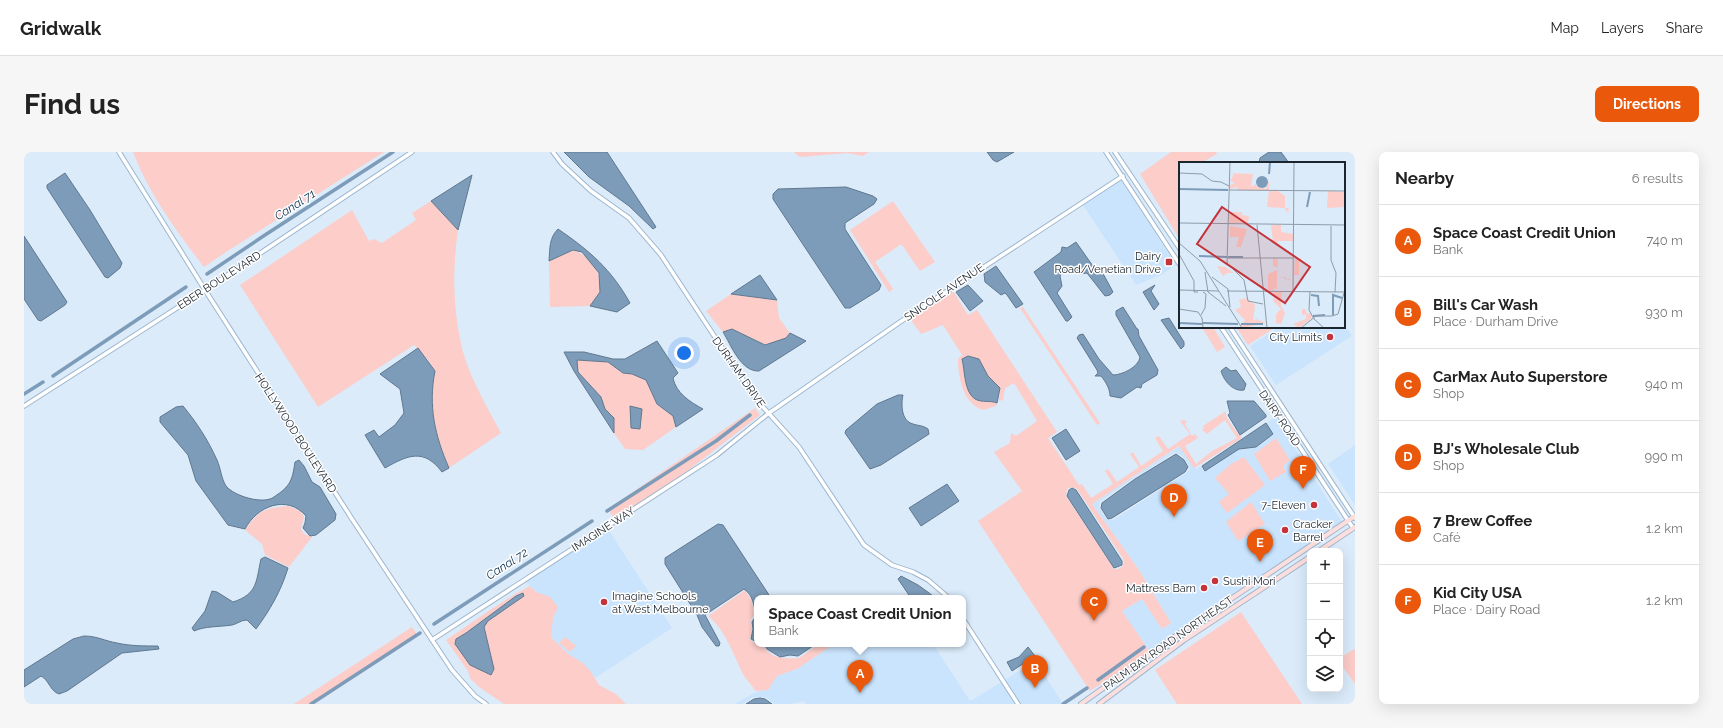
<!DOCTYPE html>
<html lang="en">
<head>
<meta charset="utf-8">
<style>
	body { margin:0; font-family:Raleway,sans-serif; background:#f6f6f6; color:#222 }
	.controls { position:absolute; right:12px; bottom:12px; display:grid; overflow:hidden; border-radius:8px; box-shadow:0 4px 16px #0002 }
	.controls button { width:36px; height:36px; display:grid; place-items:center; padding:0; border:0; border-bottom:1px solid #e0e0e0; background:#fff; color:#222; font:20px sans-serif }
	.you { position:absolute; left:660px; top:201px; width:14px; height:14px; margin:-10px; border:3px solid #fff; border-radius:50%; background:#1a73e8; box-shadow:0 0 0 6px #1a73e833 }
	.badge { display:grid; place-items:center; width:26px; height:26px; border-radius:50%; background:#ea580c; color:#fff; font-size:13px; font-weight:700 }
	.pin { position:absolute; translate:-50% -33px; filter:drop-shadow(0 1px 2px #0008) }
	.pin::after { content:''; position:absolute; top:21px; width:14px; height:12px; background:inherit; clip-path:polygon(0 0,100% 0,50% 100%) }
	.popup { position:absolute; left:730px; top:443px; width:212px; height:52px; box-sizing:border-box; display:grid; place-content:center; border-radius:8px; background:#fff; filter:drop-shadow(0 1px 3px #0005); font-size:13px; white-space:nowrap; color:#767676 }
	.popup b { font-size:15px; color:#222 }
	.popup::after { content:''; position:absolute; left:50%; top:100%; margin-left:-8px; border:8px solid transparent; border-top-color:#fff }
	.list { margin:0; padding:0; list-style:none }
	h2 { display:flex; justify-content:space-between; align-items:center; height:52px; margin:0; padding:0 16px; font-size:17px }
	h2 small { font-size:13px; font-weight:400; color:#767676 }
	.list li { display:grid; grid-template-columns:26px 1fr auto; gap:12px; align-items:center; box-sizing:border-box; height:72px; padding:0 16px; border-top:1px solid #e0e0e0 }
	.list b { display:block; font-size:15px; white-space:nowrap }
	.list p { margin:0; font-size:13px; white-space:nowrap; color:#767676 }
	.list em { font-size:13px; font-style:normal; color:#767676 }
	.icon { flex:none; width:22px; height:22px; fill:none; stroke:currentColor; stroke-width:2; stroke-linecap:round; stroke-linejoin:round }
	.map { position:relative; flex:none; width:1331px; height:552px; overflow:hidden; border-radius:8px }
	header { display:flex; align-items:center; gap:24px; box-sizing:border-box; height:56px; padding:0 20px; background:#fff; border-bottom:1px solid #e0e0e0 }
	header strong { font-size:19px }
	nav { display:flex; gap:22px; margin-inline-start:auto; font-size:14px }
	.intro { display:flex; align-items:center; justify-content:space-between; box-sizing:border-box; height:96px; padding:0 24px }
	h1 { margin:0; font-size:28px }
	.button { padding:10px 18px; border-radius:8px; background:#ea580c; color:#fff; font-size:14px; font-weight:700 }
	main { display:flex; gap:24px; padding:0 24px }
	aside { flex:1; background:#fff; border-radius:8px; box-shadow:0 4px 16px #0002 }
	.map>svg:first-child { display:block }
	.built { fill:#cae4fd; fill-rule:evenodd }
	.green { fill:#fccdc9; fill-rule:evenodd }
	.water { fill:#7d9cb9; stroke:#60788f }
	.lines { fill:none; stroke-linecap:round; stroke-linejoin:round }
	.canal { stroke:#7d9cb9; stroke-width:3.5 }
	.tertiary-casing { stroke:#9db6ce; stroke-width:5.5 }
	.secondary-casing { stroke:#9db6ce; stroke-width:6 }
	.tertiary { stroke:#fff; stroke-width:3.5 }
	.secondary { stroke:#fededd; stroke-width:4 }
	.poi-dot { fill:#c33339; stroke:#fff; stroke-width:1.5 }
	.labels { text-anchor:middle; stroke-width:3; stroke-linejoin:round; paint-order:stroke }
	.poi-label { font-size:11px; fill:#1b252e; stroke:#fff; text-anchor:end }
	.street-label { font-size:11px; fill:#1b252e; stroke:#fff }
	.water-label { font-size:12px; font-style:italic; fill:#0d3350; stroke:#fff }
	.inset-river { fill:none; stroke:#7d9cb9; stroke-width:2 }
	.inset-road { fill:none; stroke:#8e9ca8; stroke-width:1 }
	.view { fill:#c33339; fill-opacity:0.15; stroke:#c33339; stroke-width:2 }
	.inset-edge { fill:none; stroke:#1b252e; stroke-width:2 }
</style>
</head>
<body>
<header>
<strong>Gridwalk</strong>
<nav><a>Map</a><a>Layers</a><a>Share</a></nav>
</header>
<div class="intro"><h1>Find us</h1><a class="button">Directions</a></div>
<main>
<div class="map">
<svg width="1331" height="552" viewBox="0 0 1331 552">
	<rect width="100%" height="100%" fill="#dbebfa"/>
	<g class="built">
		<polygon points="1097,28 1152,113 1137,123 1112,133 1059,53"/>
		<polygon points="1320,172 1328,184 1252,233 1226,194 1255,175 1320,175"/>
		<path d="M 1251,265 L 1318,370 L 1254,412 L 1126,500 L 1098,459 L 1118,447 L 1138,477 L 1147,471 L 1115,418 L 1068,352 L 1156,294 L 1172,317 L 1178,314 L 1182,319 L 1215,297 L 1232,295 L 1249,282 L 1241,272 ZM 1151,300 L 1158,304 L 1166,314 L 1166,317 L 1162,321 L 1089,368 L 1083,367 L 1075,356 L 1075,350 L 1110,326 ZM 1205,342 L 1218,349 L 1203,360 Z"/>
		<polygon points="1331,293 1331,353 1304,312"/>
		<polygon points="582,374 648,476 571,526 567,520 544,502 526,485 529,466 521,445 512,440 500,428"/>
		<polygon points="810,492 909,492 946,549 978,530 992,552 782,552 779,549 768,552 750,552 742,545 729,545 719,552 710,552 734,539 744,538 753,524 773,517"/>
		<polygon points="1015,506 1018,511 1016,516 1039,552 997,552 981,528"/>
	</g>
	<g class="green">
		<path d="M 109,0 L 360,0 L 202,100 L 180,115 C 153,80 125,42 109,0 Z"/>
		<polygon points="770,0 845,0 839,4 823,1 778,5 774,4"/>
		<polygon points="1147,0 1192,0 1193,2 1177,11 1156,11 1156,88 1116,22"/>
		<path d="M 407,49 L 434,78 C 428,119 429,160 439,200 C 447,228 463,255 477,281 L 425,316 L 412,281 L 407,254 L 411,219 L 404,208 L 390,193 L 294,255 L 216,133 L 328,58 L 345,89 L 350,87 L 358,91 L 392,68 L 388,61 Z"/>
		<polygon points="869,49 911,110 896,119 878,93 876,93 851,110 869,137 865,140 826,78"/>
		<path d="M 549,98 C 565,102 582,125 575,141 C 573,146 569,150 566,154 L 526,155 L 525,109 Z"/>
		<path d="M 929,139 L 944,163 L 953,158 L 1033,280 L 1024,286 L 1055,333 L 1058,332 L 1067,346 L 1089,332 L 1081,319 L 1084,317 L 1093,330 L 1115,315 L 1106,302 L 1109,300 L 1117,314 L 1139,299 L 1131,286 L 1135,284 L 1144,297 L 1166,282 L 1156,269 L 1158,268 L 1163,269 L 1161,272 L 1168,284 L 1171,282 L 1174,286 L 1161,294 L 1172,312 L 1188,299 L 1213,286 L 1201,268 L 1183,282 L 1178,278 L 1180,276 L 1179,274 L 1202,259 L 1202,264 L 1208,274 L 1218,286 L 1170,316 L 1155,294 L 1068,352 L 1115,418 L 1147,471 L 1138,477 L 1118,447 L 1098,459 L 1126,500 L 1066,539 L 954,369 L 998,339 L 970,300 L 986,291 L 987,281 L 992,284 L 1013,269 L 990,231 L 981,236 L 979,248 L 975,249 L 976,236 L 964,224 L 955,207 L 941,205 L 938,208 L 941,228 L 959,250 L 968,249 L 973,251 L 972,254 L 959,258 C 939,252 934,225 934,207 L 938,203 L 919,173 L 897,182 L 886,167 ZM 1047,335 L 1053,337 L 1100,408 L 1099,414 L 1094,417 L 1090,417 L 1042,344 L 1043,337 Z"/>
		<polygon points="707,142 753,148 755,166 766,181 762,186 741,193 708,177 699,180 682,159"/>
		<polygon points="999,155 1076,271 1073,273 996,156"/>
		<polygon points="1182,175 1189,175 1201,195 1193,200 1179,177"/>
		<polygon points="1212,175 1252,175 1224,193"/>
		<polygon points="553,208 584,210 599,221 608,222 622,228 633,252 649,264 652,275 619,298 601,297 590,281 590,266 581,257 577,245 554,220"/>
		<polygon points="731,256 736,263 649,330 590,367 584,357"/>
		<polygon points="1252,286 1266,308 1259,314 1262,320 1246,329 1230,302"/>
		<polygon points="1220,305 1241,333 1203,361 1195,350 1205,342 1191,326 1207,312"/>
		<polygon points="1227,350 1241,372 1214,389 1202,370"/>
		<path d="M 264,354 L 276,359 L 280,364 L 277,377 L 280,382 L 288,385 L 265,415 L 241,403 L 238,392 L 221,378 C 234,358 242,356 264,354 Z"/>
		<path d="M 506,434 L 512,440 L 526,445 L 534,455 L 529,466 L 527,485 L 544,502 L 559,511 L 567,520 L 575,533 L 592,542 L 602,552 L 480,552 L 455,535 L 446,526 L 444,519 L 422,488 C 450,470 477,449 506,434 Z"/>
		<path d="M 721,438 L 728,449 L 730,463 L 726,469 L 728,477 L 726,488 L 733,492 L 739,493 C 746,507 761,507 775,506 L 795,492 L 810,492 L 773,517 L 753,524 L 744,538 L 731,539 C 728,532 722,528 719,522 C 709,502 701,477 684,464 Z"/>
		<polygon points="1217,460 1278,552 1153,552 1131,518"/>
		<polygon points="388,475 394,484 290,552 270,552"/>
		<polygon points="541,485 552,494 546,500 535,491"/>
		<polygon points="1330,497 1331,499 1331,532 1316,511 1316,506"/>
	</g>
	<g class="water">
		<polygon points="540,0 583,0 632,75 629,77 605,54 565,25"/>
		<polygon points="963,0 990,0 973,10 969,8"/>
		<polygon points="1245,0 1257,0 1265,11 1235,11 1236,6"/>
		<polygon points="41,21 66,58 98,111 96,116 84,126 81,125 23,36 23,33"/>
		<polygon points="448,23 434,78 407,49"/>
		<polygon points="822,35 849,44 853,47 850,52 821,71 821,77 857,133 855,138 826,156 821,156 749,47 749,42 754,37"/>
		<path d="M 534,77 C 566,99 587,117 606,151 L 593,160 L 566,154 L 576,140 L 575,121 L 558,100 L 549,98 L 525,109 C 526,96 525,86 534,77 Z"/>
		<polygon points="0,84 43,150 41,153 17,169 14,168 0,147"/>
		<path d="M 1052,90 L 1071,117 L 1076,116 L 1089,140 L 1086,143 L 1081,144 L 1063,121 L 1056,122 C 1048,117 1042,115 1036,124 L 1038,134 L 1033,141 L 1048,165 L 1044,169 L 1042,169 L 1010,120 L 1037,100 L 1038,95 L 1043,96 Z"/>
		<polygon points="972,114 999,152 992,156 983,143 981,141 977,143 961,130 960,122"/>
		<polygon points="736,123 753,148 707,142"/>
		<polygon points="944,133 959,149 946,159 932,140"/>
		<polygon points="1131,133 1127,139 1135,152 1130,158 1119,140"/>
		<path d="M 1099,155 L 1113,177 L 1114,177 L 1115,184 L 1134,218 L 1133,223 L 1118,232 L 1117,236 L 1113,235 L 1097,246 L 1086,244 C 1086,237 1082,230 1077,224 L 1071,224 L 1074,221 L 1073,218 L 1053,186 L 1055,183 L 1059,182 L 1075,207 L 1089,223 C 1098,223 1115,215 1116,205 L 1092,163 L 1092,159 Z"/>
		<polygon points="1145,166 1160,190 1160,194 1157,197 1137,168"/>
		<path d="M 708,177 L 741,193 L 762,186 L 766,181 L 782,189 L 735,219 C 717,220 707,193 699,180 Z"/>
		<path d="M 633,189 L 654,221 L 649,226 C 652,241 666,250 679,257 L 652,275 L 649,264 L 633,252 L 622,228 L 608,222 L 599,221 L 584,210 L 553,208 L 554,220 L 577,245 L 581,257 L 590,266 L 590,281 L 550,219 L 540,200 L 560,200 L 589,207 L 601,207 Z"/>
		<path d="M 394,196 L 411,219 C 404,254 411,284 425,316 L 418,320 C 400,296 384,303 361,316 L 341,283 L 350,278 L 355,285 L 371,273 L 380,261 L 376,237 L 356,222 Z"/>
		<path d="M 944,204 L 955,207 L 964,224 L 976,236 L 973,251 C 966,248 958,251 951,247 C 940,240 941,219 938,207 Z"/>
		<path d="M 1202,215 L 1207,219 L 1212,218 L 1222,232 L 1220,238 C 1209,240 1200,229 1197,219 Z"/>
		<path d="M 874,243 L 879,243 C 877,252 877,269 889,272 C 895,274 898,273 904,277 L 905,282 L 857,313 L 846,317 L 821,281 L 822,278 L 853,252 Z"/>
		<polygon points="1203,249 1230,249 1242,263 1242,265 1216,283 1204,263 1206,261"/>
		<path d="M 159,254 C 173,271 184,288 193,308 C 197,317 197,326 202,334 C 210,344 239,353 250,345 C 266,334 268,330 271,310 L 275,308 L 280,314 L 288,330 L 296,335 L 312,362 L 311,368 L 292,383 L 286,384 L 279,376 L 281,371 L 282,364 C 263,342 233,354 221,377 L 204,373 L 172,329 L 164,303 L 136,270 L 136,265 L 152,255 Z"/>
		<polygon points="606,254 618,257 616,277 607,276"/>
		<polygon points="1242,271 1249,282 1232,295 1215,297 1181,319 1178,314"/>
		<polygon points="1042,277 1056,299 1042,308 1028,286"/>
		<polygon points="1152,302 1160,308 1164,315 1161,320 1088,366 1084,367 1077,356 1078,351 1111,327"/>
		<polygon points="923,332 935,349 897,374 885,356"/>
		<polygon points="1048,336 1052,338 1098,409 1098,413 1090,416 1043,344 1045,338"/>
		<path d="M 694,372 L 699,373 L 747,446 L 733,446 L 733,490 L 727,487 L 729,477 L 728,470 L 732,464 C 730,453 729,443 720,437 L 681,463 L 696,491 L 695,494 L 692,494 L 678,475 L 673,463 L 641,412 L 641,406 Z"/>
		<path d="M 241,405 L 264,416 C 257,439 246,458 232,477 L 223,468 C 217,468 213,472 208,473 C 195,475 181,474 170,479 L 168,476 L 181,459 L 188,439 L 193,440 L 209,450 C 234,442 232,429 237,407 Z"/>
		<polygon points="877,424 894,433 912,446 887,446 874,427"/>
		<polygon points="499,441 500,444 464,469 460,475 470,517 467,523 446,513 431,492 432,487 442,481 492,444"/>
		<path d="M 60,484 C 73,484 81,489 93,491 C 106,494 120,494 134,494 L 135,497 L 98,501 L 43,539 L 35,542 C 26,539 25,528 17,524 L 0,535 L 0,518 L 49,487 Z"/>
		<polygon points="740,492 792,492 774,504 766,503 756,505 743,497"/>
		<polygon points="1004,495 1011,504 988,519 983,510 995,505"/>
		<polygon points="736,546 741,547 748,552 722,552 730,547"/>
	</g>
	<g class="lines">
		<g class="canal">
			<polyline points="183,122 241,83 369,0"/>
			<polyline points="29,224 162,135"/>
			<polyline points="0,242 19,230"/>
			<polyline points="583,359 692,289 726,263"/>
			<polyline points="410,472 568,369"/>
			<polyline points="1074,528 1120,495"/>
			<polyline points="287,552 396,481"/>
			<polyline points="1039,552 1063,536"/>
		</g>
		<g class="tertiary-casing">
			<g id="tertiary">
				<polyline points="95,0 181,138 328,367 428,518 451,544 462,552"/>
				<polyline points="529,0 538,12 567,39 605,66 637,103 731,246 775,295 840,393 868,413 889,420 904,428 925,446"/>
				<polyline points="1082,0 1156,113"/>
				<polyline points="1091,0 1156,97"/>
				<polyline points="1197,175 1329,376"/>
				<polyline points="1206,175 1331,366"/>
				<polyline points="0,254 181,138 388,0"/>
				<polyline points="939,467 994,552"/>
				<polyline points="408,488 693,303 745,261 876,170 1099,24"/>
			</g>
		</g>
		<g class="secondary-casing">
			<g id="secondary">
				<polyline points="1295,399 1331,375"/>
				<polyline points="1057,552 1156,481 1331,364"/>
				<polyline points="1075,552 1160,488 1286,405"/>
			</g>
		</g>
		<use href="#tertiary" class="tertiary"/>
		<use href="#secondary" class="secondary"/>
	</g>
	<g class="poi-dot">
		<rect x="1141" y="106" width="8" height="8" rx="2"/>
		<circle cx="1306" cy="185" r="4"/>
		<circle cx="1290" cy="353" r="4"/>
		<circle cx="1261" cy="378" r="4"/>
		<circle cx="1191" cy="429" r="4"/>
		<circle cx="1180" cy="436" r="4"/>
		<circle cx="580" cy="450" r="4"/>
	</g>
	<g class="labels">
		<g class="poi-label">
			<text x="1137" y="108">Dairy<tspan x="1137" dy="13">Road/Venetian Drive</tspan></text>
			<text x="1298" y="189">City Limits</text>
			<text x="1282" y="357">7-Eleven</text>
			<text x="1269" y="376" text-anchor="start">Cracker<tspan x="1269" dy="13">Barrel</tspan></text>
			<text x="1199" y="433" text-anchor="start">Sushi Mori</text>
			<text x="1172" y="440">Mattress Barn</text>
			<text x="588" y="448" text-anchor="start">Imagine Schools<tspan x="588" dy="13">at West Melbourne</tspan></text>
		</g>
		<g class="street-label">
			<text transform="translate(195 128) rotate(-33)" y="4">EBER BOULEVARD</text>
			<text transform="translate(920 140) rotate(-34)" y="4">SNICOLE AVENUE</text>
			<text transform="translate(715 220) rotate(55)" y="4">DURHAM DRIVE</text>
			<text transform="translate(1256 266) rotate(56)" y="4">DAIRY ROAD</text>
			<text transform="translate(272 281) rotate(57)" y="4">HOLLYWOOD BOULEVARD</text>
			<text transform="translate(579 377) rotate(-33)" y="4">IMAGINE WAY</text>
			<text transform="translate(1144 491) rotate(-35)" y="4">PALM BAY ROAD NORTHEAST</text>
		</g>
		<g class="water-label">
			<text transform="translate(271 53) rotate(-33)" y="4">Canal 71</text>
			<text transform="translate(483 412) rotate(-33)" y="4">Canal 72</text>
		</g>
	</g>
	<g transform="translate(1155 10)">
		<rect width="166" height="166" fill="#dbebfa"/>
		<path d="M 51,11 L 74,12 L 72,25 L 77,22 L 78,25 L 87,27 L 90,19 L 90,29 L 58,28 L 58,25 L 51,27 L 51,23 L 56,21 L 51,19 L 55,12 ZM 90,29 L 99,29 L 106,34 L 106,46 L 109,46 L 110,50 L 107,49 L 106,46 L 88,45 ZM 149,29 L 166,30 L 165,45 L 148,46 ZM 50,50 L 63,50 L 63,53 L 70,54 L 69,61 L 50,61 ZM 92,63 L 102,63 L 102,70 L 114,72 L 114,79 L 99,79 L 98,83 L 94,80 ZM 51,64 L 68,67 L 62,85 L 57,85 L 60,75 L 51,75 ZM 94,96 L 99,98 L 98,116 L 107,115 L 107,118 L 111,116 L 111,118 L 106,118 L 106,116 L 98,116 L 98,128 L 95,125 L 95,129 L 89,128 L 89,112 L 98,108 L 98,105 L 94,104 ZM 116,96 L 122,96 L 120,101 L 120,113 L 115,113 ZM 38,104 L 46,105 L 55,111 L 48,111 L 44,114 ZM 95,130 L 103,130 L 102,144 L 106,151 L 102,162 L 97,161 L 97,152 L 102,147 L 94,139 ZM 67,136 L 76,143 L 74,159 L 77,157 L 87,161 L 64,166 L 62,163 L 66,158 L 56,148 L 62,145 L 60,138 ZM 123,147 L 126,147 L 128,152 L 131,151 L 133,156 L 120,166 L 114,162 L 127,157 L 127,152 L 123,153 Z" fill="#fccdc9"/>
		<path d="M77 20a6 6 0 1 1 12 0a6 6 0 1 1-12 0Z" fill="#7d9cb9"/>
		<path class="inset-river" d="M 90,12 L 91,0M 0,27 L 49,28M 128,45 L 131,30M 20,94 L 48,95M 49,95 L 64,95M 132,133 L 139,134 L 140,144M 154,153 L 154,133 L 163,136M 134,154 L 146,153M 0,161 L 23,162M 24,161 L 59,162M 62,162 L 84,162"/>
		<path class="inset-road" d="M 51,0 L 48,101 L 65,118 L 69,139 L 84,142M 0,11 L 23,12 L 33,19 L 42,20 L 50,24M 50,28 L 166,29M 0,61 L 166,63M 78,63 L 88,166M 152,64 L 152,98 L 157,111 L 156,130M 0,81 L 21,99 L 63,166M 0,92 L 15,119 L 15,130 L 19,130M 48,96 L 114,96M 26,110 L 29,130 L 47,144M 33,115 L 49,127 L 51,145M 0,128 L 40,129M 48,129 L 166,130M 114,129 L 115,0M 131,129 L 130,148 L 135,157 L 145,166M 0,147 L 19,150 L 23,156 L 24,166M 22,153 L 26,146 L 27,132 L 24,130M 122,166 L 137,154 L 153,154 L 159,152 L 165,131"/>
		<path class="view" d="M 43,45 L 131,105 L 106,141 L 18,82 Z"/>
		<rect width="166" height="166" class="inset-edge"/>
	</g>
</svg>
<div class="controls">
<button>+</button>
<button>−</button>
<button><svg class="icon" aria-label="locate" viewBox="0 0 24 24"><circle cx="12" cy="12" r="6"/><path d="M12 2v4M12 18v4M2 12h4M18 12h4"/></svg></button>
<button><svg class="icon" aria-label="layers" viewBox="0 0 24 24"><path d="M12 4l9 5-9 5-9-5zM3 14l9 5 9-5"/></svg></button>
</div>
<div class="you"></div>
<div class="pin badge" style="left:836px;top:541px">A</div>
<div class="popup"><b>Space Coast Credit Union</b>Bank</div>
<div class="pin badge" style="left:1011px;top:536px">B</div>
<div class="pin badge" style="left:1070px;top:469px">C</div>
<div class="pin badge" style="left:1150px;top:365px">D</div>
<div class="pin badge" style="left:1236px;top:410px">E</div>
<div class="pin badge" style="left:1279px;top:337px">F</div>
</div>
<aside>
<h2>Nearby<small>6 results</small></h2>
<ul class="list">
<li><span class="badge">A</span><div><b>Space Coast Credit Union</b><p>Bank</p></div><em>740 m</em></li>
<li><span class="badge">B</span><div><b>Bill's Car Wash</b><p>Place · Durham Drive</p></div><em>930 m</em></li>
<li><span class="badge">C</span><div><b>CarMax Auto Superstore</b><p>Shop</p></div><em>940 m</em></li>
<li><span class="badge">D</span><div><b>BJ's Wholesale Club</b><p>Shop</p></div><em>990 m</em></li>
<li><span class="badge">E</span><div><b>7 Brew Coffee</b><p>Café</p></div><em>1.2 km</em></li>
<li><span class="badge">F</span><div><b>Kid City USA</b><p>Place · Dairy Road</p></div><em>1.2 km</em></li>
</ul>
</aside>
</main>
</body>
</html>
